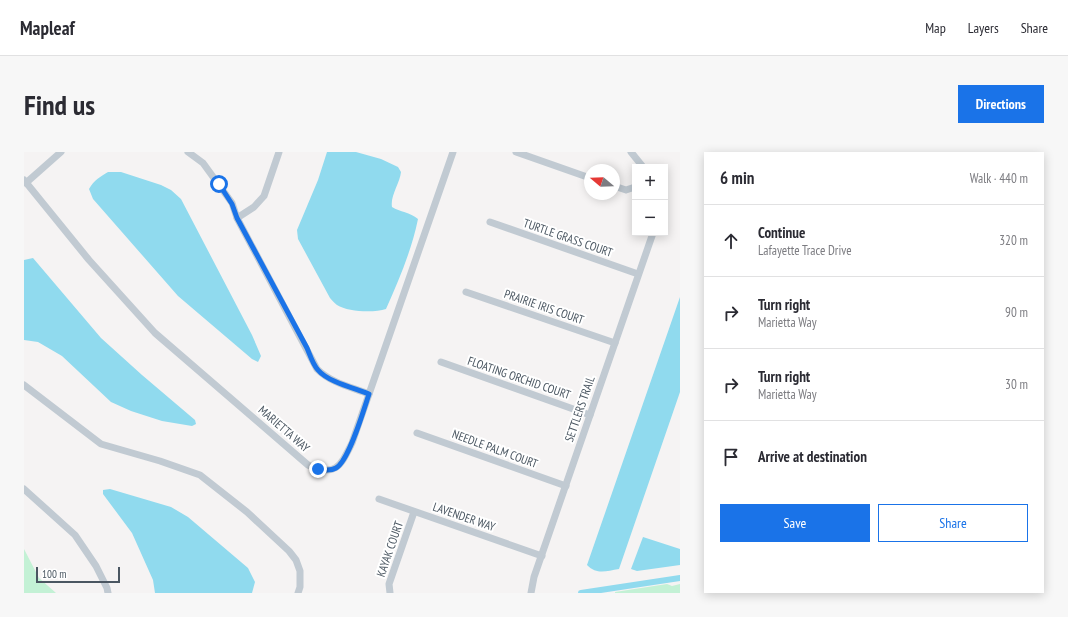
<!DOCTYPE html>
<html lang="en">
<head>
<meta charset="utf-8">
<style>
	body { margin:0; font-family:"PT Sans Narrow",sans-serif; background:#f7f7f7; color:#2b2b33 }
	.controls { position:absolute; right:12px; top:12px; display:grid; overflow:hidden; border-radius:0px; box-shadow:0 2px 10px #0003 }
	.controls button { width:36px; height:36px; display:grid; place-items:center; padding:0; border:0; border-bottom:1px solid #e1e1e2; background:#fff; color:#2b2b33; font:20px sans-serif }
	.compass { position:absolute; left:560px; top:12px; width:36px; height:36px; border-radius:50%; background:#fff; box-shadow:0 2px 10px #0003; rotate:289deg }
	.scale { position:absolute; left:12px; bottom:10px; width:84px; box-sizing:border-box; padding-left:4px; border:2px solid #4a5661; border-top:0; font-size:11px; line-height:14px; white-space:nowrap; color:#4a5661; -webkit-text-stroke:3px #fff; paint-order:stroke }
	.stop { position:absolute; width:12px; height:12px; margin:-9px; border:3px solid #1a73e8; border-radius:50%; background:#fff }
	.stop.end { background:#1a73e8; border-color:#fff; box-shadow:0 1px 4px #0008 }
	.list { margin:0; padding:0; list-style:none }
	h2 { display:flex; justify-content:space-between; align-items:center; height:52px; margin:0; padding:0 16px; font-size:17px }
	h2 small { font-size:13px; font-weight:400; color:#7c7c81 }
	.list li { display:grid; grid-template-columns:26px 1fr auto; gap:12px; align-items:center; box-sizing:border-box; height:72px; padding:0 16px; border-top:1px solid #e1e1e2 }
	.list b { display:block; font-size:15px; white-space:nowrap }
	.list p { margin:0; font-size:13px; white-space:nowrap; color:#7c7c81 }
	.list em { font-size:13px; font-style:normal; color:#7c7c81 }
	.actions { display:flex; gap:8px; padding:12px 16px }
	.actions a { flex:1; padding:9px 0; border:1px solid #1a73e8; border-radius:0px; text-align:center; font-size:14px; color:#1a73e8 }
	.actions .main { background:#1a73e8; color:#fff }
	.icon { flex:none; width:22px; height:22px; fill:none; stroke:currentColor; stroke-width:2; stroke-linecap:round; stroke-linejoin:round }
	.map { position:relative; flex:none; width:656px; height:441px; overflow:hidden; border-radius:0px }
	header { display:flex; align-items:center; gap:24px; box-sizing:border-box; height:56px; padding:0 20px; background:#fff; border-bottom:1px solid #e1e1e2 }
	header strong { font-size:19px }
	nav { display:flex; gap:22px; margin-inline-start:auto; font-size:14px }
	.intro { display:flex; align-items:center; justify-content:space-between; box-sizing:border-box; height:96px; padding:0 24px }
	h1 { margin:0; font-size:28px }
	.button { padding:10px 18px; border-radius:0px; background:#1a73e8; color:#fff; font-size:14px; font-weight:700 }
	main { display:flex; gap:24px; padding:0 24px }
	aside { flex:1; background:#fff; border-radius:0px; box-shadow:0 2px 10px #0003 }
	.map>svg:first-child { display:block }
	.green { fill:#c3f1d5 }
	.water { fill:#90daee }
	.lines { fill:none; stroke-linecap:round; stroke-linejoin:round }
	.canal { stroke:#90daee; stroke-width:6 }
	.minor { stroke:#c1cad2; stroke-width:7 }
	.route { stroke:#1a73e8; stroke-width:5 }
	.labels { text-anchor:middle; stroke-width:4; stroke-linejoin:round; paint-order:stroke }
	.street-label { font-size:12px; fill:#4a5661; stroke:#fff }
</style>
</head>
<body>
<header>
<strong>Mapleaf</strong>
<nav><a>Map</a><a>Layers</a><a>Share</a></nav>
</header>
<div class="intro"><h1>Find us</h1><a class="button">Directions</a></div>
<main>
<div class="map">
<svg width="656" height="441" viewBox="0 0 656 441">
	<rect width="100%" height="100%" fill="#f5f3f3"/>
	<g class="green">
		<polygon points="0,397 15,426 32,441 0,441"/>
		<polygon points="643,432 648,434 656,432 656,441 591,441 591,440"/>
	</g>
	<g class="water">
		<path d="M 303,0 L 332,0 L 357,7 L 374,15 L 377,20 C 376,31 366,44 368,55 C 376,60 386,60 394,67 C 388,97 375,128 362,157 C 350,161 324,160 313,153 C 310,151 308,148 306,146 L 274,87 L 273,78 L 294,28 Z"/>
		<path d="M 84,20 L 97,20 L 137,33 L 147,38 L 157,47 L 228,183 L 237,204 L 234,210 L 228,207 L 154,144 L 69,47 L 65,37 C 70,28 76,25 84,20 Z"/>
		<polygon points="9,106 77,186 118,223 171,268 172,272 168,274 138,269 107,259 87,250 38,204 14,190 0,188 0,108"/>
		<path d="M 656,145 L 656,240 L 595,417 C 582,419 573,423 563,413 Z"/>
		<polygon points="86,337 147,355 164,365 224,416 231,430 228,441 131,441 129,428 108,381 79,342 79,338"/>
		<polygon points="619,385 656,397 656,413 613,419 607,417"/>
	</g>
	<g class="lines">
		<polyline class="canal" points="557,441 656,426"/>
		<g class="minor">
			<path d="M 164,0 L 179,11 L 208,51 L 213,66 L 293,217 C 307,231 327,235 345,242"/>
			<polyline points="492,0 566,26"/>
			<polyline points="607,0 619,15"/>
			<path d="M 0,28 L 65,108 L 131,181 L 284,313 C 312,326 317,313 328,291 L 429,0"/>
			<polyline points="2,31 37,0"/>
			<polyline points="590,34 602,38 611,35"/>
			<polyline points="213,66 230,55 240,44 255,0"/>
			<polyline points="466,70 614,122"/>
			<polyline points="442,140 591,191"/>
			<polyline points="417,210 566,263"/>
			<polyline points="0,233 77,292 136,309 176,323 223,360 265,399 272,408 276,419 276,435 274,441"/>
			<polyline points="393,281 542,334"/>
			<polyline points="0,337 51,383 72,414 83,436 84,441"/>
			<polyline points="355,347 518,404"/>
			<polyline points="366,441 365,432 390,360"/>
			<polyline points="507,441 510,425 629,81"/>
		</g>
	</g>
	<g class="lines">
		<path class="route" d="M 195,32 L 208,52 L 213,66 L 283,196 C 286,203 289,213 294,218 C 304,230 330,236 345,242 C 340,257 325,309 312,316 C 307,319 299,318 294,317"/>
	</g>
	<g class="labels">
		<g class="street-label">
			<text transform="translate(544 86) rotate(19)" y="4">TURTLE GRASS COURT</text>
			<text transform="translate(520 155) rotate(19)" y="4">PRAIRIE IRIS COURT</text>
			<text transform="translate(495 226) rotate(19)" y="4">FLOATING ORCHID COURT</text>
			<text transform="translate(556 257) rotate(-71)" y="4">SETTLERS TRAIL</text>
			<text transform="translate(260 277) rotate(41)" y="4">MARIETTA WAY</text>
			<text transform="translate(471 297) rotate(20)" y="4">NEEDLE PALM COURT</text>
			<text transform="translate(440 365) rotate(19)" y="4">LAVENDER WAY</text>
			<text transform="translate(366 397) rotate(-71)" y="4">KAYAK COURT</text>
		</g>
	</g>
</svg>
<div class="controls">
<button>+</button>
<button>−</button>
</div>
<svg class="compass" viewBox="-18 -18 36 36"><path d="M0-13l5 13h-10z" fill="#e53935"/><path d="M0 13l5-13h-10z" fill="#7c7c81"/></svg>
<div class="scale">100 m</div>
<div class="stop" style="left:195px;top:32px"></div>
<div class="stop end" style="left:294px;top:317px"></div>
</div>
<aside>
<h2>6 min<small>Walk · 440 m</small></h2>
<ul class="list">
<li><svg class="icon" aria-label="ahead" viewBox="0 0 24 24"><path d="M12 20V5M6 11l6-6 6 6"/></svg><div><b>Continue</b><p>Lafayette Trace Drive</p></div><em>320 m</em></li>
<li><svg class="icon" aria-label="right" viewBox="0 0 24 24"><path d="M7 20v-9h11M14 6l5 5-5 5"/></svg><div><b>Turn right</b><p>Marietta Way</p></div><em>90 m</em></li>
<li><svg class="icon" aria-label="right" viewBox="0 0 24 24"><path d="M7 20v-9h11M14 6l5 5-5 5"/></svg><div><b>Turn right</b><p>Marietta Way</p></div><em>30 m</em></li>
<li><svg class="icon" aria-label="arrive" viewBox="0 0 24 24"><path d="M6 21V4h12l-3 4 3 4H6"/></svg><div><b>Arrive at destination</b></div></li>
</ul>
<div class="actions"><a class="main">Save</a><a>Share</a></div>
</aside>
</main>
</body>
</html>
